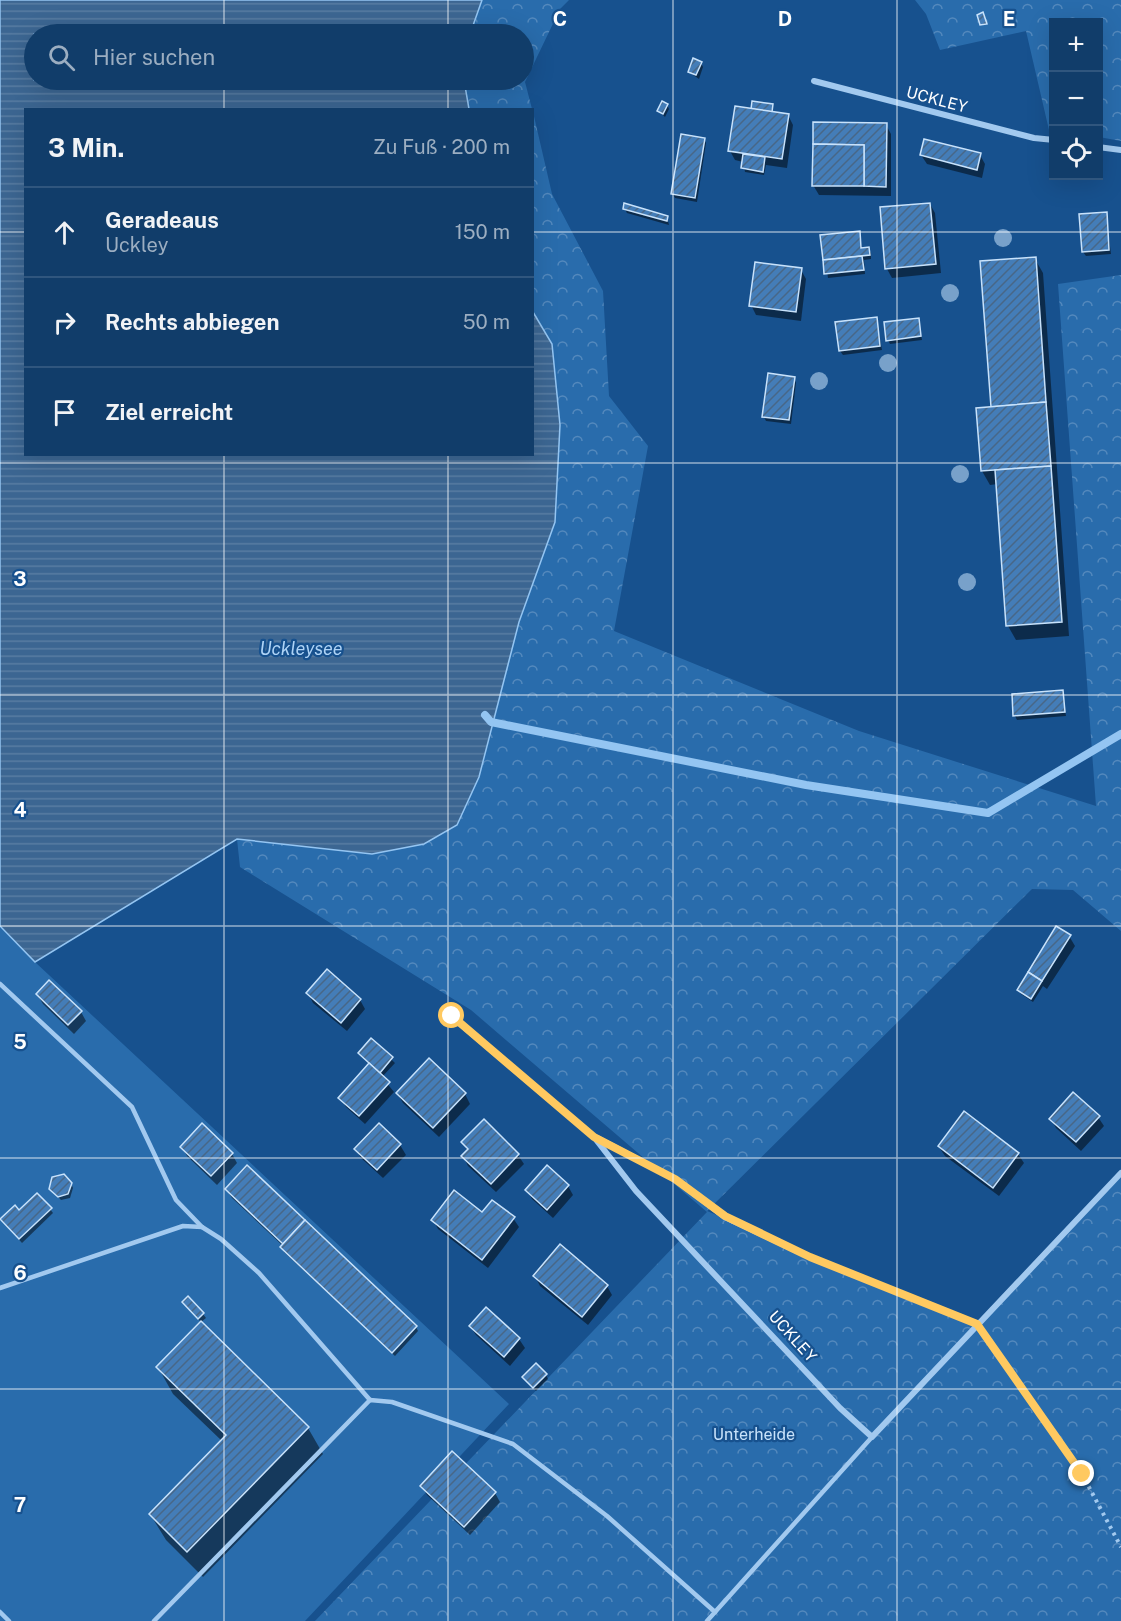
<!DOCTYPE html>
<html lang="de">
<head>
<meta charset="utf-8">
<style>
	body { margin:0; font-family:"Public Sans",sans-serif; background:#1a4470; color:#f1f3f6 }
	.controls { position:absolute; right:18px; top:18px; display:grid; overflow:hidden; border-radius:0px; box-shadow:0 6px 24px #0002 }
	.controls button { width:54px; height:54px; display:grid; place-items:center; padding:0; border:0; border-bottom:2px solid #30567e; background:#113d6a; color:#f1f3f6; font:30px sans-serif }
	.stop { position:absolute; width:18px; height:18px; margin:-14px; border:4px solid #ffc960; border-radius:50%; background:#fff }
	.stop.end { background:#ffc960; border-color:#fff; box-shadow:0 2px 6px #0008 }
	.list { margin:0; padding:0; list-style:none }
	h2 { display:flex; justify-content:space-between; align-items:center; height:78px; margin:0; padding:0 24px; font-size:26px }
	h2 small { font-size:20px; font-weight:400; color:#9caec1 }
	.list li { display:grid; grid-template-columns:39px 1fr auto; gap:18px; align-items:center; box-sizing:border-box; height:90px; padding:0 24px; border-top:2px solid #30567e }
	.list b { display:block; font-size:22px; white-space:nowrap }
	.list p { margin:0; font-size:20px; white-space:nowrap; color:#9caec1 }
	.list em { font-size:20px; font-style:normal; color:#9caec1 }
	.icon { flex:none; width:33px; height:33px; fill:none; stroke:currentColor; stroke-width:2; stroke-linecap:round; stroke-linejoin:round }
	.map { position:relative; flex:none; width:1121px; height:1621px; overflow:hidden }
	.search { position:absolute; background:#113d6a; box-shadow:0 6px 24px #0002; left:24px; top:24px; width:510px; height:66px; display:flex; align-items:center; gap:15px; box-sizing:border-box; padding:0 21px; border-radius:33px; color:#9caec1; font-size:22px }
	.panel { position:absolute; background:#113d6a; box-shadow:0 6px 24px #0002; left:24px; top:108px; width:510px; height:348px; border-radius:0px }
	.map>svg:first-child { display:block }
	.green { fill:#296cac }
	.forest { fill:url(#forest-crowns) }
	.water { fill:url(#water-rules); stroke:#94c5f2; stroke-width:1.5 }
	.shadow { fill:#0007 }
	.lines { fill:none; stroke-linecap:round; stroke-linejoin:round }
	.stream { stroke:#94c5f2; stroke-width:8 }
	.building { fill:url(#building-hatch); stroke:#c8e2fb; stroke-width:1.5 }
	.path { stroke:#a2c9ef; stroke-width:4; stroke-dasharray:3 4.5; stroke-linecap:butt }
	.lane { stroke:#a2c9ef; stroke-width:4.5 }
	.street { stroke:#a2c9ef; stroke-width:6 }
	.tree { fill:#78a1ca }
	.route { stroke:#ffc960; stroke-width:8 }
	.grid { fill:none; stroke:#fff; stroke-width:1.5; stroke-opacity:0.55 }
	.labels { text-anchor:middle; stroke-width:4.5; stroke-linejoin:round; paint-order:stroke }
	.street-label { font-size:16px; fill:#fff; stroke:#17518e }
	.park-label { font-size:16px; fill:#c8e2fb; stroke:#17518e }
	.water-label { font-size:18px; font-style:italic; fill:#aed3f6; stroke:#17518e }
	.grid-label { font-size:20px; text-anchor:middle; font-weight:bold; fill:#fff; stroke:#17518e; stroke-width:4.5; stroke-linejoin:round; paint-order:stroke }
</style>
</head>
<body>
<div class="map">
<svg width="1121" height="1621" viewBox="0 0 1121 1621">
	<defs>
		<pattern id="forest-crowns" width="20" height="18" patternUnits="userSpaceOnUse" patternTransform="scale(1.5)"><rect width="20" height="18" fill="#296cac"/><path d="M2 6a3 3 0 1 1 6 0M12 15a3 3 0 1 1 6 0" fill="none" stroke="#5489bd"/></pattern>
		<pattern id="water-rules" width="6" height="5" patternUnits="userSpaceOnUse" patternTransform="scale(1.5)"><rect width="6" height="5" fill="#3c6692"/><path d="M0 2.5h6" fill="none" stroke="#597da2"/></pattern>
		<pattern id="building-hatch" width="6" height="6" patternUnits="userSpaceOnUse" patternTransform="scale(1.5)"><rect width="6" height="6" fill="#447db8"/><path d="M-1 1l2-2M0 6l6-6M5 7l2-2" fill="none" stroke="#486787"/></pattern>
	</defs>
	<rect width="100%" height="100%" fill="#17518e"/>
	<polygon class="green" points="0,926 35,962 509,1404 305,1621 0,1621"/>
	<g class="forest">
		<polygon points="482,0 569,0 560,9 525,82 532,109 469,109 464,80 524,80 524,34 470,34"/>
		<polygon points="915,0 1121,0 1121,141 1099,137 1098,22 1054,22 1053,130 1049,130 1026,31 940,50 926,14"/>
		<polygon points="533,112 552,194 603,291 609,396 648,446 614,631 859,731 1096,806 1058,284 1121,275 1121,931 1073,890 1032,889 707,1211 977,1324 1121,1173 1121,1621 315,1621 707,1212 471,1010 240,867 237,839 372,854 479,777 519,622 555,522 560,425 552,344 533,312"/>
	</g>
	<polygon class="water" points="0,0 482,0 470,34 34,34 34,80 464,80 469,109 26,110 26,454 532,454 533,312 552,344 560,425 555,522 519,622 479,777 457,825 424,844 372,854 237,839 35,962 0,926"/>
	<g class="shadow">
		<polygon points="701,63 703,67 699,79 689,72"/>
		<polygon points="667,105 669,109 665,117 659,111"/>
		<polygon points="772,105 773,113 788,115 793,125 787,168 766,165 764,175 745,172 743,162 735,160 730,151 753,110"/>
		<polygon points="886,125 891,134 891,196 819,195 813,185"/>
		<polygon points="704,139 706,143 697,202 675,198 673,194"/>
		<polygon points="921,155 980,155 985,164 982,178 927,164"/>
		<polygon points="930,204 935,213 941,273 892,278 887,269"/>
		<polygon points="624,208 667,217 669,225 627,213"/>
		<polygon points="1106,214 1111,254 1086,256 1083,252"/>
		<polygon points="859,232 862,250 868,249 871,253 871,259 864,260 865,274 828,278 822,236"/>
		<polygon points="1035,259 1043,273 1069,636 1016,640 1008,626 998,484 990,485 982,471 992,408"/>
		<polygon points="801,270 806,279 801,321 756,315 751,305"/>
		<polygon points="876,319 882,350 843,355 840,351"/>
		<polygon points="918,319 922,340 890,344 888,340"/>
		<polygon points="794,378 796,383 791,424 766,421 764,417"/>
		<polygon points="1062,691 1066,716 1017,720 1015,716"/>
		<polygon points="1069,936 1075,946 1047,989 1043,986 1033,1002 1021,994 1019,990"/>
		<polygon points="308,993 360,1000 365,1009 347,1031 313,1003"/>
		<polygon points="37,994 81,1012 86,1021 74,1034 43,1004"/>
		<polygon points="371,1040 395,1063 382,1077 394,1092 365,1124 346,1107 340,1098 370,1064 360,1053"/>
		<polygon points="429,1060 465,1094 470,1104 439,1137 403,1103 397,1093"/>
		<polygon points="1098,1117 1104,1126 1081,1151 1056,1128 1051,1119"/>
		<polygon points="379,1125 400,1145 406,1155 383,1178 361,1158 356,1149"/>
		<polygon points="463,1143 518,1155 524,1164 496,1192 468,1166 463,1156 468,1151"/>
		<polygon points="182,1147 232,1154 237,1163 217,1185 187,1156"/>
		<polygon points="939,1147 1018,1154 1024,1163 999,1196 945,1156"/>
		<polygon points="71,1183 73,1188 70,1198 61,1200 51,1189"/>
		<polygon points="568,1186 573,1195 553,1218 532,1199 527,1190"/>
		<polygon points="226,1189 416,1327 418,1331 395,1356 284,1252 283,1246 232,1198"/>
		<polygon points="50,1209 53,1213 22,1243 2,1220 19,1212"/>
		<polygon points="513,1218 519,1227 488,1268 438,1229 433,1220"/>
		<polygon points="561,1247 607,1286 612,1295 588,1325 540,1286 535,1276"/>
		<polygon points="186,1306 203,1314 206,1318 201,1322"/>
		<polygon points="486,1309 519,1339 525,1348 510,1366 476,1335 470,1326"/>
		<polygon points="201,1323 308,1428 323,1454 203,1577 166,1540 150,1514 222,1441 173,1394 158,1367"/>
		<polygon points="546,1375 548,1379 536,1391 527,1381"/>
		<polygon points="422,1486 495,1493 500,1502 470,1535 427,1495"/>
	</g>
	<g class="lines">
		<polyline class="stream" points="485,715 491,722 806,785 988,813 1121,734"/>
	</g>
	<g class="building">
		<polygon points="983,12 987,24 980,25 977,15"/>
		<polygon points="693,58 702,62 696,75 688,72"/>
		<polygon points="662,101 668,104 663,114 657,111"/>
		<polygon points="752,101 773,104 772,112 751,109"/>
		<polygon points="735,106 789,114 782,159 728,151"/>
		<polygon points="813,122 887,123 886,187 864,186 864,145 813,144"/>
		<polygon points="681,134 705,138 695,198 671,194"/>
		<polygon points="924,139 981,153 977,170 920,155"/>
		<polygon points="813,144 864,145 864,186 812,186"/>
		<polygon points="743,154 765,157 763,172 741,168"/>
		<polygon points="624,203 668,216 667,221 623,209"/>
		<polygon points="930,203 936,264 885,269 880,207"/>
		<polygon points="1107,212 1109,250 1082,252 1079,214"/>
		<polygon points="860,231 861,248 869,247 870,255 823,260 820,235"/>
		<polygon points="862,256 864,270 824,274 823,260"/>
		<polygon points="1036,257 1046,402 991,407 980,261"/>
		<polygon points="755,262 802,268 796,312 749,306"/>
		<polygon points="877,317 880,346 839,351 835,322"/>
		<polygon points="919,318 921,336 886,341 884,322"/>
		<polygon points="768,373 795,377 789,420 762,417"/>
		<polygon points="1046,402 1051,466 981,471 976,408"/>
		<polygon points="1051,466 1062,622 1006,626 995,470"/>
		<polygon points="1063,690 1065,712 1013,716 1012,694"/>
		<polygon points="1056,926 1071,935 1042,981 1028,972"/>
		<polygon points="327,969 361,999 341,1023 306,993"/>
		<polygon points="1028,972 1042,981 1031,999 1017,990"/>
		<polygon points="49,980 82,1011 68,1025 36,994"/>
		<polygon points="371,1038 393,1057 380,1073 358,1053"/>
		<polygon points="429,1058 466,1093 433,1128 396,1093"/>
		<polygon points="369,1063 390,1082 359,1116 338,1098"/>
		<polygon points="1073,1092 1100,1116 1076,1142 1049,1119"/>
		<polygon points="964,1111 1019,1153 993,1188 938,1146"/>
		<polygon points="484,1119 519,1154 491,1184 461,1156 468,1149 461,1142"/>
		<polygon points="202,1123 233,1153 211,1176 180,1147"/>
		<polygon points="379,1123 401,1144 377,1170 354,1149"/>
		<polygon points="247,1165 305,1220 283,1244 225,1189"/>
		<polygon points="547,1165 569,1185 547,1210 525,1190"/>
		<polygon points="64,1174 72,1183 68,1194 58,1197 49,1189 52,1177"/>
		<polygon points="454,1190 482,1212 492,1200 515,1217 482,1260 431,1220"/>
		<polygon points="37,1193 52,1208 19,1239 0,1219 15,1205 19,1210"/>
		<polygon points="305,1220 417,1326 392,1353 280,1247"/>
		<polygon points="560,1244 608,1285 582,1317 533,1276"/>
		<polygon points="188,1296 204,1313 198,1319 182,1302"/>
		<polygon points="486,1307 520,1338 504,1357 469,1326"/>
		<polygon points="201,1321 309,1427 187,1552 149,1514 226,1435 156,1367"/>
		<polygon points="536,1363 547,1374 533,1388 522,1377"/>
		<polygon points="452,1451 496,1492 464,1527 420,1486"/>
	</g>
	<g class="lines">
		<polyline class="path" points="987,1338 1082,1474 1121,1547"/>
		<g class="lane">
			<polyline points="0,984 132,1107 176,1200 202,1227"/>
			<polyline points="0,1288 183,1226 202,1227 221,1239 259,1273 370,1400"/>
			<polyline points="0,1612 9,1621"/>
			<polyline points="154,1621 370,1400 392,1402 513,1444 607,1516 715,1612"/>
			<polyline points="707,1621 872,1437"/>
		</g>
		<g class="street">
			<polyline points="814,81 1034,138 1054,140"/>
			<polyline points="1098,147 1121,150"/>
			<polyline points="451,1016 594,1137 636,1191 840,1408 872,1437 1121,1173"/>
			<polyline points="597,1138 675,1179 725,1217 810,1257 977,1324"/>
		</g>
	</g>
	<g class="tree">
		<circle cx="1003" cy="238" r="9"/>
		<circle cx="950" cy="293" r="9"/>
		<circle cx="888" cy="363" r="9"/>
		<circle cx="819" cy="381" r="9"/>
		<circle cx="960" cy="474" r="9"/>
		<circle cx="967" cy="582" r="9"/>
	</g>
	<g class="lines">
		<polyline class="route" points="452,1016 594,1137 675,1179 725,1216 810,1257 977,1324 1082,1474"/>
	</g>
	<path class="grid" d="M 224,0 L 224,34M 448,0 L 448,34M 673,0 L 673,1621M 897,0 L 897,1621M 224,80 L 224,110M 448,80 L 448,110M 0,232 L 26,232M 532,232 L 1121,232M 224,454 L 224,1621M 448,454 L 448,1621M 0,463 L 1121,463M 0,695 L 1121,695M 0,926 L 1121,926M 0,1158 L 1121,1158M 0,1389 L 1121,1389"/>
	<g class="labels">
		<g class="street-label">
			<text transform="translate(937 99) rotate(15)" y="6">UCKLEY</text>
			<text transform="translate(793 1336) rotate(48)" y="6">UCKLEY</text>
		</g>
		<g class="park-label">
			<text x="754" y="1440">Unterheide</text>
		</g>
		<g class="water-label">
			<text x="301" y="655">Uckleysee</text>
		</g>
	</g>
	<g class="grid-label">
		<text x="560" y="26">C</text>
		<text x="785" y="26">D</text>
		<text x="1009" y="26">E</text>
		<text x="20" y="586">3</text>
		<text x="20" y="817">4</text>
		<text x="20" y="1049">5</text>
		<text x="20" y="1280">6</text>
		<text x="20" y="1512">7</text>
	</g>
</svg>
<div class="controls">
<button>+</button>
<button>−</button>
<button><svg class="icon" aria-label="locate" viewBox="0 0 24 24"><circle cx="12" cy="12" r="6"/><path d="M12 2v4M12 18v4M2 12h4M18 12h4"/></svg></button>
</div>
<div class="stop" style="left:452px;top:1016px"></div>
<div class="stop end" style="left:1082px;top:1474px"></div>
<div class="search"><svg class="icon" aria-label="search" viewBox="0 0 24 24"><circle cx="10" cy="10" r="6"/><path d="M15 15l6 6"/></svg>Hier suchen</div>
<section class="panel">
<h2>3 Min.<small>Zu Fuß · 200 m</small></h2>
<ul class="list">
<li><svg class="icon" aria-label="ahead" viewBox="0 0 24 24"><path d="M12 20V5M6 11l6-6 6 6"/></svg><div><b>Geradeaus</b><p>Uckley</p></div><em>150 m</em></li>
<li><svg class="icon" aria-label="right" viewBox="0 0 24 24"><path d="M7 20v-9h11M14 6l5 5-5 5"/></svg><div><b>Rechts abbiegen</b></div><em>50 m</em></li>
<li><svg class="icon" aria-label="arrive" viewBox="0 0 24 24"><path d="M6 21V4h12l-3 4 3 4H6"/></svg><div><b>Ziel erreicht</b></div></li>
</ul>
</section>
</div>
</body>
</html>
